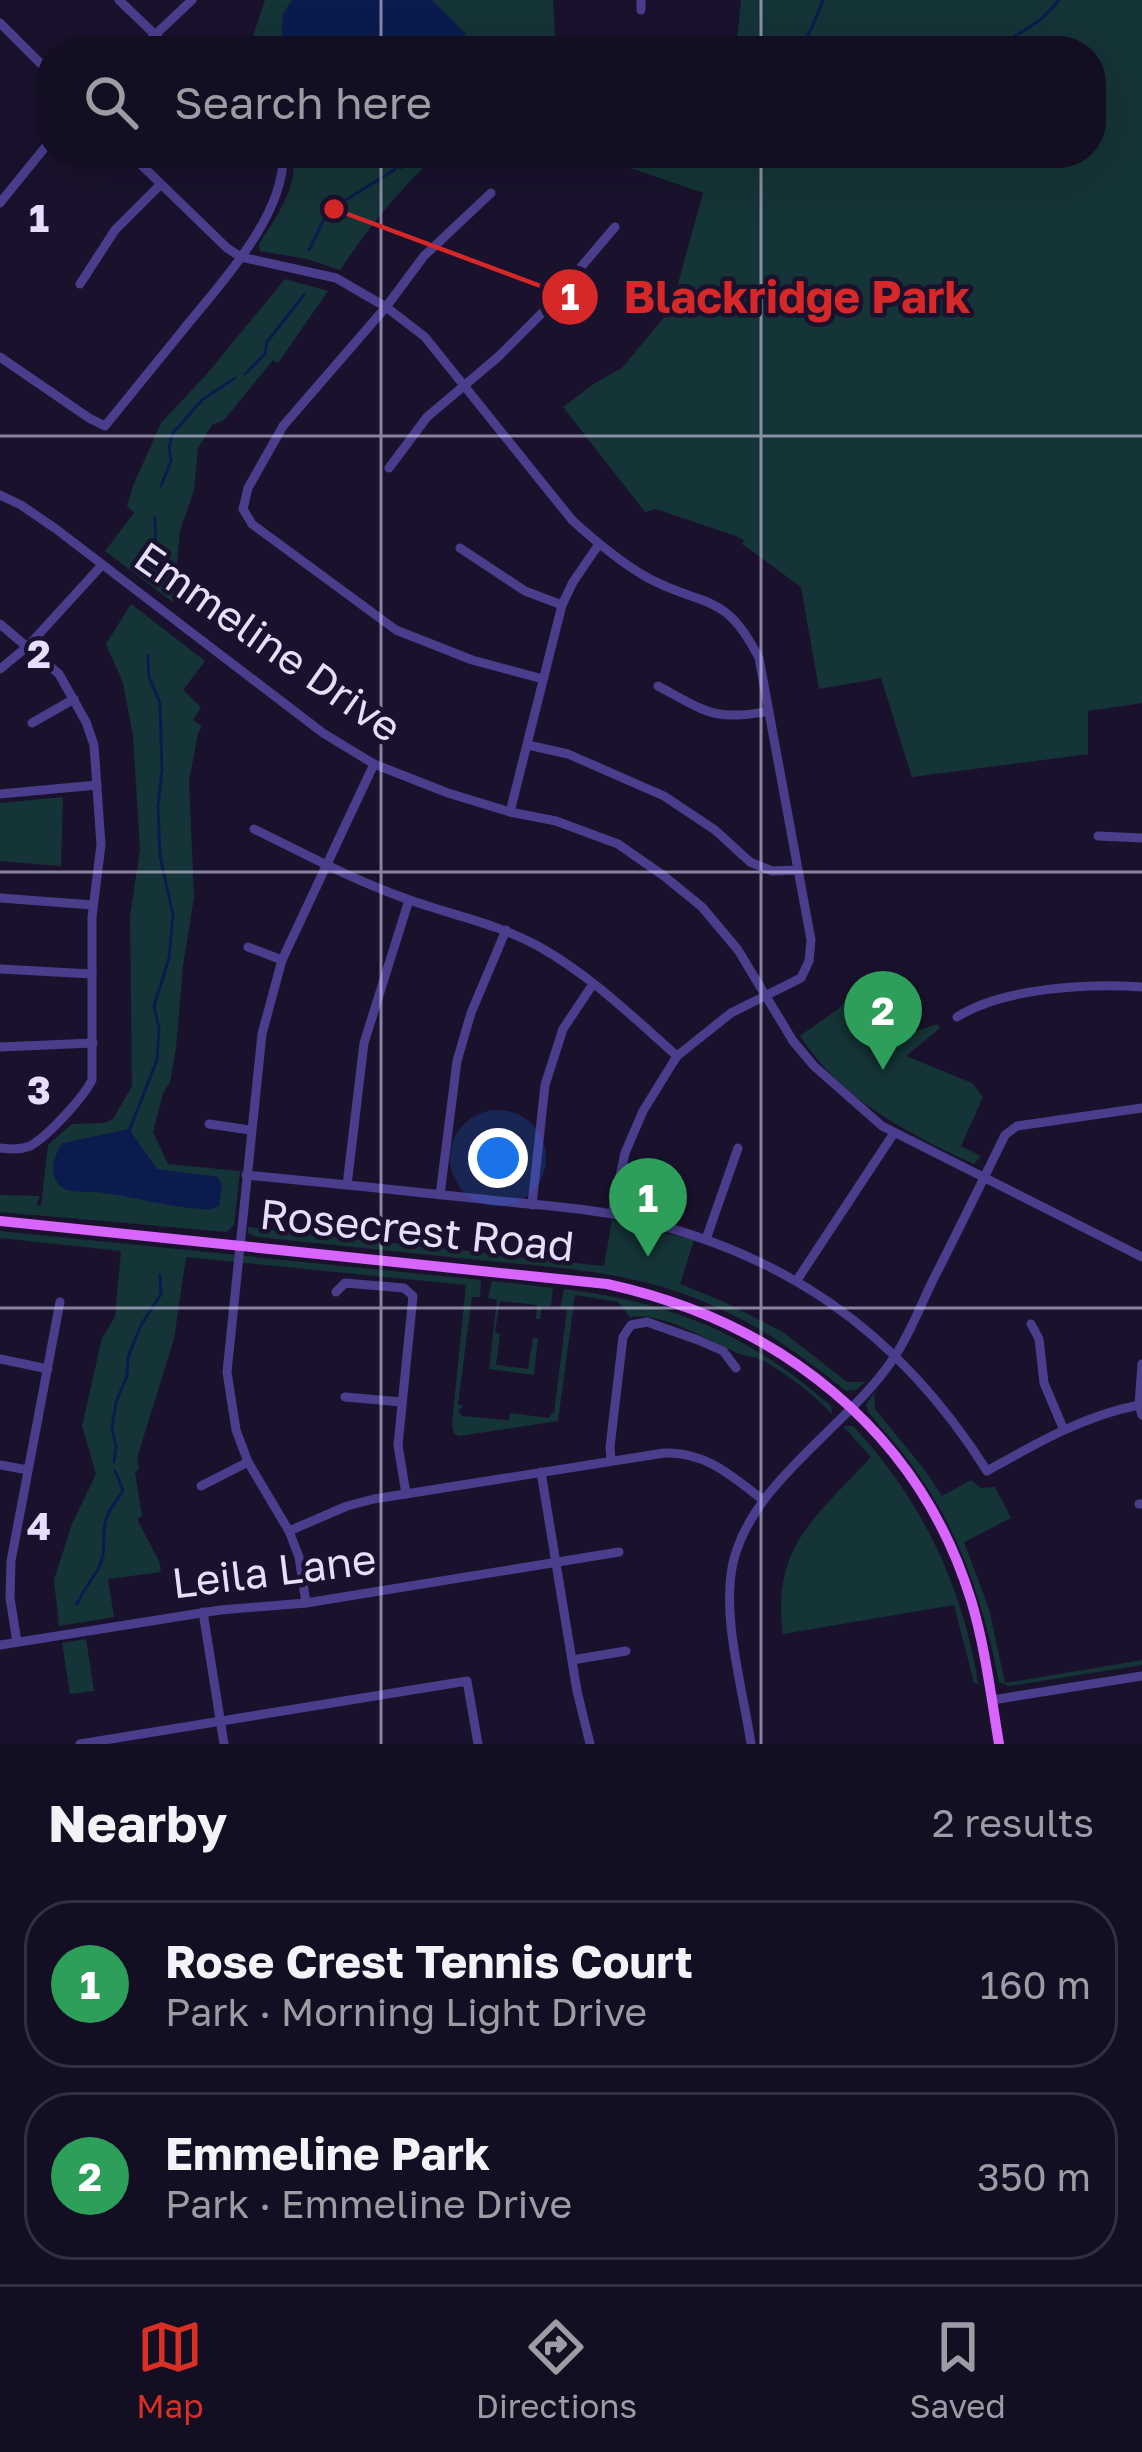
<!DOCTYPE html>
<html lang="en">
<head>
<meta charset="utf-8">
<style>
	body { margin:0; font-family:"Golos Text",sans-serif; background:#1d172a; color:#f1f3f6 }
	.you { position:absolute; left:498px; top:1158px; width:42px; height:42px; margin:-30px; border:9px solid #fff; border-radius:50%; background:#1a73e8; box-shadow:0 0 0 18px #1a73e833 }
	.badge { display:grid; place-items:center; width:78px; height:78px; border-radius:50%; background:#d93025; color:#fff; font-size:39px; font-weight:700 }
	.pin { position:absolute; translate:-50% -99px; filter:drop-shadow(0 3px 6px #0008) }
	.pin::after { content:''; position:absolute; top:63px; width:42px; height:36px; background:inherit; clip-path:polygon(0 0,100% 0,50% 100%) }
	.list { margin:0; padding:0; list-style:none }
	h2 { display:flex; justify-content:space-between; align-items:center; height:156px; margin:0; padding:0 48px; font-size:51px }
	h2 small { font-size:39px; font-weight:400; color:#9d9ca5 }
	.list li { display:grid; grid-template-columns:78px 1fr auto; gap:36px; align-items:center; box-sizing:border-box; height:168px; margin:0 24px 24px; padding:0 24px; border:3px solid #332e40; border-radius:48px }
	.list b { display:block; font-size:45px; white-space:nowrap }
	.list p { margin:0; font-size:39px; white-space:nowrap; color:#9d9ca5 }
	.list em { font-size:39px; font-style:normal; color:#9d9ca5 }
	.icon { flex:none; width:66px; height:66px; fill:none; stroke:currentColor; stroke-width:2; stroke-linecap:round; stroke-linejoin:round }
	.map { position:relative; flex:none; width:1142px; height:1744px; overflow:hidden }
	.search { position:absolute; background:#140e22; box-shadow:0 12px 48px #0002; left:36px; right:36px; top:36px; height:132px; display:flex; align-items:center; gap:30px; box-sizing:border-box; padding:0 42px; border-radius:48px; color:#9d9ca5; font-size:45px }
	.sheet { height:540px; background:#140e22 }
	nav { display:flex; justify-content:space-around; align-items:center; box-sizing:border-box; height:168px; border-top:3px solid #332e40; background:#140e22; font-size:33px; color:#9d9ca5 }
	nav a { display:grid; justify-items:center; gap:6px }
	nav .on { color:#d93025 }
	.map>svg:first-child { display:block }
	.green { fill:#153437 }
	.water { fill:#0b1b4d }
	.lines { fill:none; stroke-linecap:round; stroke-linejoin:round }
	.stream { stroke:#0b1b4d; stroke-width:3 }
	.minor { stroke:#4a3d8c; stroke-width:9 }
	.major { stroke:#d965ff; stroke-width:10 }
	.grid { fill:none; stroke:#e6deff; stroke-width:3; stroke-opacity:0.55 }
	.labels { text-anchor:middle; stroke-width:9; stroke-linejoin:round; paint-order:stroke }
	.street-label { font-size:42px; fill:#e6deff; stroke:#1a122d }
	.grid-label { font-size:39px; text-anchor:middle; font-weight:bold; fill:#e6deff; stroke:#1a122d; stroke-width:9; stroke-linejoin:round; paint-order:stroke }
	.leader { fill:none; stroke:#d62828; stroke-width:4.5 }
	.callout-dot { fill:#d62828; stroke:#1a122d; stroke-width:4.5 }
	.mark-label { font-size:36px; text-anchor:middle; font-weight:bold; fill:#fff }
	.callout-label { font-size:45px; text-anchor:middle; font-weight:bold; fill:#d62828; stroke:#1a122d; stroke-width:9; stroke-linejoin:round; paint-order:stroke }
</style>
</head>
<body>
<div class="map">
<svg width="1142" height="1744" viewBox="0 0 1142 1744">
	<rect width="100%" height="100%" fill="#1a122d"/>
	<g class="green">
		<polygon points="265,0 553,0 556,51 248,51"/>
		<polygon points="741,0 1142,0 1142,703 1088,711 1088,754 912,777 881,678 819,689 801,587 742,544 744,540 736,536 656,509 645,512 563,407 595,383 622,368 671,309 703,193 587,153 1091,153 1091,51 729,51 737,39"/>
		<path d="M 293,153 L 439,153 C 402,186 368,228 340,270 L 307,259 L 260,251 L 259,244 C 277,216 298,188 293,153 Z"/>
		<polygon points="285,279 328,291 278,363 273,360 224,420 212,425 198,448 194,490 180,531 173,602 105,551 134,513 127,506 133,486 161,423 206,375"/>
		<polygon points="131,604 205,661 183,690 201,707 193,720 202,726 198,733 189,781 194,897 183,966 176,1048 170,1082 163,1093 153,1132 168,1164 240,1171 234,1225 227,1232 0,1212 0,1195 40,1196 36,1206 41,1205 48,1145 72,1124 105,1123 113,1119 132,1086 130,916 140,850 133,736 123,683 106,644"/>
		<polygon points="63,797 61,866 0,861 0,803"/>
		<path d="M 869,980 L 882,1043 L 937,1024 L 940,1028 L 906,1056 L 972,1083 L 983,1097 L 961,1146 L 981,1156 L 974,1164 C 907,1133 842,1100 800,1036 L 838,1009 Z"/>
		<path d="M 612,1220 L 694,1240 L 680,1284 L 722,1301 L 783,1332 L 847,1382 L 865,1382 L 856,1390 L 846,1391 C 804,1358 763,1327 714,1306 C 642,1273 565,1268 488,1261 C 411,1253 334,1245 257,1237 L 248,1233 L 248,1227 L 604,1266 Z"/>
		<path d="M 0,1231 L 481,1280 L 480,1297 L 472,1297 L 458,1404 L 463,1406 L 458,1411 L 462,1416 L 509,1420 L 510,1413 L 549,1418 L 551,1413 L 554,1413 L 567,1309 L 560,1308 L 564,1289 C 671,1302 749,1334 831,1406 L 832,1414 C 812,1393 789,1376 764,1361 C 755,1356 747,1357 737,1353 C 708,1341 662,1311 630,1317 L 618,1302 L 575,1295 L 558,1421 L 460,1436 L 454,1434 L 452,1424 L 466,1285 L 186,1257 L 174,1339 L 141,1445 L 137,1459 L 139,1468 L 135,1473 L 142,1516 L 137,1519 L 159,1561 L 161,1572 L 108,1579 L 114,1617 L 59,1626 L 54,1580 L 72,1524 L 96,1474 L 82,1426 L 102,1338 L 115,1317 L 121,1251 L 0,1238 Z"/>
		<polygon points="492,1281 553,1288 551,1306 542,1306 540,1319 536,1319 537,1305 500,1301 495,1332 500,1334 496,1365 528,1369 533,1338 538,1338 534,1375 489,1369 497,1300 488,1298"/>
		<path d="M 874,1393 L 875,1409 L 924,1469 L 942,1496 L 971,1480 L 981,1488 L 995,1487 L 1011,1518 L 964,1542 L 989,1609 L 1005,1683 L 1142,1660 L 1142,1665 L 1016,1685 L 1008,1686 L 999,1682 C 984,1604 959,1528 911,1464 C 898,1446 883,1430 869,1413 L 866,1405 Z"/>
		<path d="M 843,1426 L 853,1426 C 921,1499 963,1585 978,1684 L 974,1683 L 954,1605 L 783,1634 C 771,1546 817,1516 871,1457 Z"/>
		<polygon points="86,1639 94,1691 70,1694 62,1643"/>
	</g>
	<g class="water">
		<polygon points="292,0 432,0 465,33 469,51 281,51 283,14"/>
		<path d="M 129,1129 L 157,1169 L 218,1177 L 222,1186 L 219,1206 C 209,1210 212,1210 201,1209 C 166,1207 132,1196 97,1192 C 85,1191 70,1194 60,1186 C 48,1175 54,1154 63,1143 Z"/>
	</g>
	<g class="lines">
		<g class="stream">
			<polyline points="798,51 811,30 823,0"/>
			<path d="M 992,51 C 1015,34 1041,25 1059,0"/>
			<polyline points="400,168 415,161"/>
			<polyline points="309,250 328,211 394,170 409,153"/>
			<polyline points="245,374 265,354 267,342 304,295"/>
			<polyline points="161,486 171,461 169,447 173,433 203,399 235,378"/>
			<polyline points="155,518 156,561"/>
			<polyline points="129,1131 157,1060 159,1029 154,1006 169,958 173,915 160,856 158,807 162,770 160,703 149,677 148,656"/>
			<polyline points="114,1462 116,1446 112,1429 116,1402 127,1376 128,1357 141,1325 161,1294 160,1275"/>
			<path d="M 77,1604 C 83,1591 90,1582 97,1571 C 107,1555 102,1540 105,1524 C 107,1510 117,1502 123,1490 L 115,1471"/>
		</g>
		<g class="minor">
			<polyline points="119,0 172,51"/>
			<polyline points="641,10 641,0"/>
			<polyline points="0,23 51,74"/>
			<polyline points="138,51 192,0"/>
			<path d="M 129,153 L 227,248 L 241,257 L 336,278 L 386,307 L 425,337 L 572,520 C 595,541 620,562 648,578 C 705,608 725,591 759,658 L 811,940 L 809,961 L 801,978 L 731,1013 L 677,1056 L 643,1111 L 625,1153 L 612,1214"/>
			<polyline points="491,193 424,256 386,307 283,426 248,488 243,509 252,524 396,630 472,660 543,679"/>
			<polyline points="0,203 51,140"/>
			<polyline points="80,284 115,230 160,185"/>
			<path d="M 0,357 L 89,418 L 105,426 C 131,394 157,362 183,330 C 220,284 286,215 283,153"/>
			<polyline points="389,468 427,417 498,357 541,314 615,227"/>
			<polyline points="0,495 21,505 56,529 323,733 374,764 448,793 510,812 556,821 618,844 664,876 702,907 738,950 793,1041 814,1066 882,1126 1142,1257"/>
			<polyline points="460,548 525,591 562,605"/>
			<path d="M 0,624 L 59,674 L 86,722 L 94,745 L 101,845 L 92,917 L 92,1080 C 83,1098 47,1137 30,1146 C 20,1150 10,1149 0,1148"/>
			<polyline points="0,669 28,646 102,565"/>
			<path d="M 658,686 C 705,711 714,722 769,711"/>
			<polyline points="32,723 74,699"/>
			<polyline points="528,745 568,754 664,796 715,830 750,862 772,871 797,870"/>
			<polyline points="0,794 97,785"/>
			<polyline points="510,812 562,605 573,582 599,544"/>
			<path d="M 254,829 C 305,854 353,880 407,899 C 451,915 496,923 538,946 C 590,975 633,1017 677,1056"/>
			<polyline points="1098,836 1142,838"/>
			<polyline points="0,898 93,905"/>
			<polyline points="248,947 282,960"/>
			<polyline points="0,969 92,974"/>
			<path d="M 957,1017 C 1002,988 1088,983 1142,987"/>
			<polyline points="0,1047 93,1043"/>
			<polyline points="209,1124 250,1130"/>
			<path d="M 246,1175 C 328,1183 409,1191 491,1200 C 533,1205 576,1207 617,1215 C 781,1249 898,1330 987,1471 C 1037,1443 1083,1416 1139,1405"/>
			<polyline points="347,1185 364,1043 409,900"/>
			<polyline points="440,1195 457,1061 471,1013 506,930"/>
			<polyline points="532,1205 545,1085 563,1029 593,984"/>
			<polyline points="706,1239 738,1148"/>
			<polyline points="797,1280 894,1133"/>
			<polyline points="336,1292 345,1283 404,1288 413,1296 398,1445 406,1494"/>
			<polyline points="1031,1324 1039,1339 1044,1383 1063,1428"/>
			<polyline points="0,1359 48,1369"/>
			<polyline points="1142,1364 1139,1405 1142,1415"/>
			<polyline points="345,1397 402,1402"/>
			<polyline points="611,1460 610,1447 623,1337 631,1325 647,1322 698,1340 723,1351 736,1368"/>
			<polyline points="0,1465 28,1470"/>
			<polyline points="541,1472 577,1691 590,1744"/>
			<polyline points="201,1486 248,1462"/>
			<polyline points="1139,1504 1142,1504"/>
			<path d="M 289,1531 L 347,1506 L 374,1499 L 664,1453 C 705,1451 732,1476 763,1500"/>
			<polyline points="306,1603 299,1557 289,1531 248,1462 236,1430 227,1372 262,1034 282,960 374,764"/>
			<polyline points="203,1612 224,1744"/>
			<polyline points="17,1642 10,1598 11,1561 60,1302"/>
			<polyline points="0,1645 220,1610 306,1603 619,1552"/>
			<polyline points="572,1660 626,1651"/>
			<polyline points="992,1700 1142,1676"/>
			<polyline points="80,1744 467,1681 478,1744"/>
			<path d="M 751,1744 C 743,1689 721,1616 733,1563 C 752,1480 850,1426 895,1356 C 910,1333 920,1307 932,1282 C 957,1233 981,1184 1005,1135 L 1017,1126 L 1142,1108"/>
		</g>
		<path class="major" d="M 0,1221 L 607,1284 C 777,1321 918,1429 971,1600 C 985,1646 991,1696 999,1744"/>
	</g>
	<path class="grid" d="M 381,0 L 381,51M 761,0 L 761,51M 381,153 L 381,1744M 761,153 L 761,1744M 0,436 L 1142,436M 0,872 L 1142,872M 0,1308 L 1142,1308"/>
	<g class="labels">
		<g class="street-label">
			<text transform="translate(268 642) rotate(35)" y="15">Emmeline Drive</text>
			<text transform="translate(417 1230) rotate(6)" y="15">Rosecrest Road</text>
			<text transform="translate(274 1571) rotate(-7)" y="15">Leila Lane</text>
		</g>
	</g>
	<g class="grid-label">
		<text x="39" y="232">1</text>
		<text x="39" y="668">2</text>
		<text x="39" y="1104">3</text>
		<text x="39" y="1540">4</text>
	</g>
	<path class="leader" d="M334 209L570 297"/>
	<g class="callout-dot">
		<circle cx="334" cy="209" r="12"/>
		<circle cx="570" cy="297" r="30"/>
	</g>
	<g class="mark-label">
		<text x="570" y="310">1</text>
	</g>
	<g class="callout-label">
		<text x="797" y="313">Blackridge Park</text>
	</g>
</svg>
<div class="you"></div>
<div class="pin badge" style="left:648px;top:1257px;background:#2e9e5b">1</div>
<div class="pin badge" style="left:883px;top:1070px;background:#2e9e5b">2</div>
<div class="search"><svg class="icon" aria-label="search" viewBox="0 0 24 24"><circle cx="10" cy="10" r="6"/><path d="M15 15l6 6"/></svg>Search here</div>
</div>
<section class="sheet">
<h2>Nearby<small>2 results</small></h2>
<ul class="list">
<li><span class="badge" style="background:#2e9e5b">1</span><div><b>Rose Crest Tennis Court</b><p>Park · Morning Light Drive</p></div><em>160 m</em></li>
<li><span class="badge" style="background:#2e9e5b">2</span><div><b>Emmeline Park</b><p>Park · Emmeline Drive</p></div><em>350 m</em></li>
</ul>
</section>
<nav>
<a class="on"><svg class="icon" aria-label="map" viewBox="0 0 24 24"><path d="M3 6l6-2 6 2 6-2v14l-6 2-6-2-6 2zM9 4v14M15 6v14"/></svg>Map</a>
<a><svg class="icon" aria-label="directions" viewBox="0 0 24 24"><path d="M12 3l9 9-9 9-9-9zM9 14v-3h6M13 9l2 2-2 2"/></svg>Directions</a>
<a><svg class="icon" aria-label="saved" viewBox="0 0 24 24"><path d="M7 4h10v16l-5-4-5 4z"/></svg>Saved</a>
</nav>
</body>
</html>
